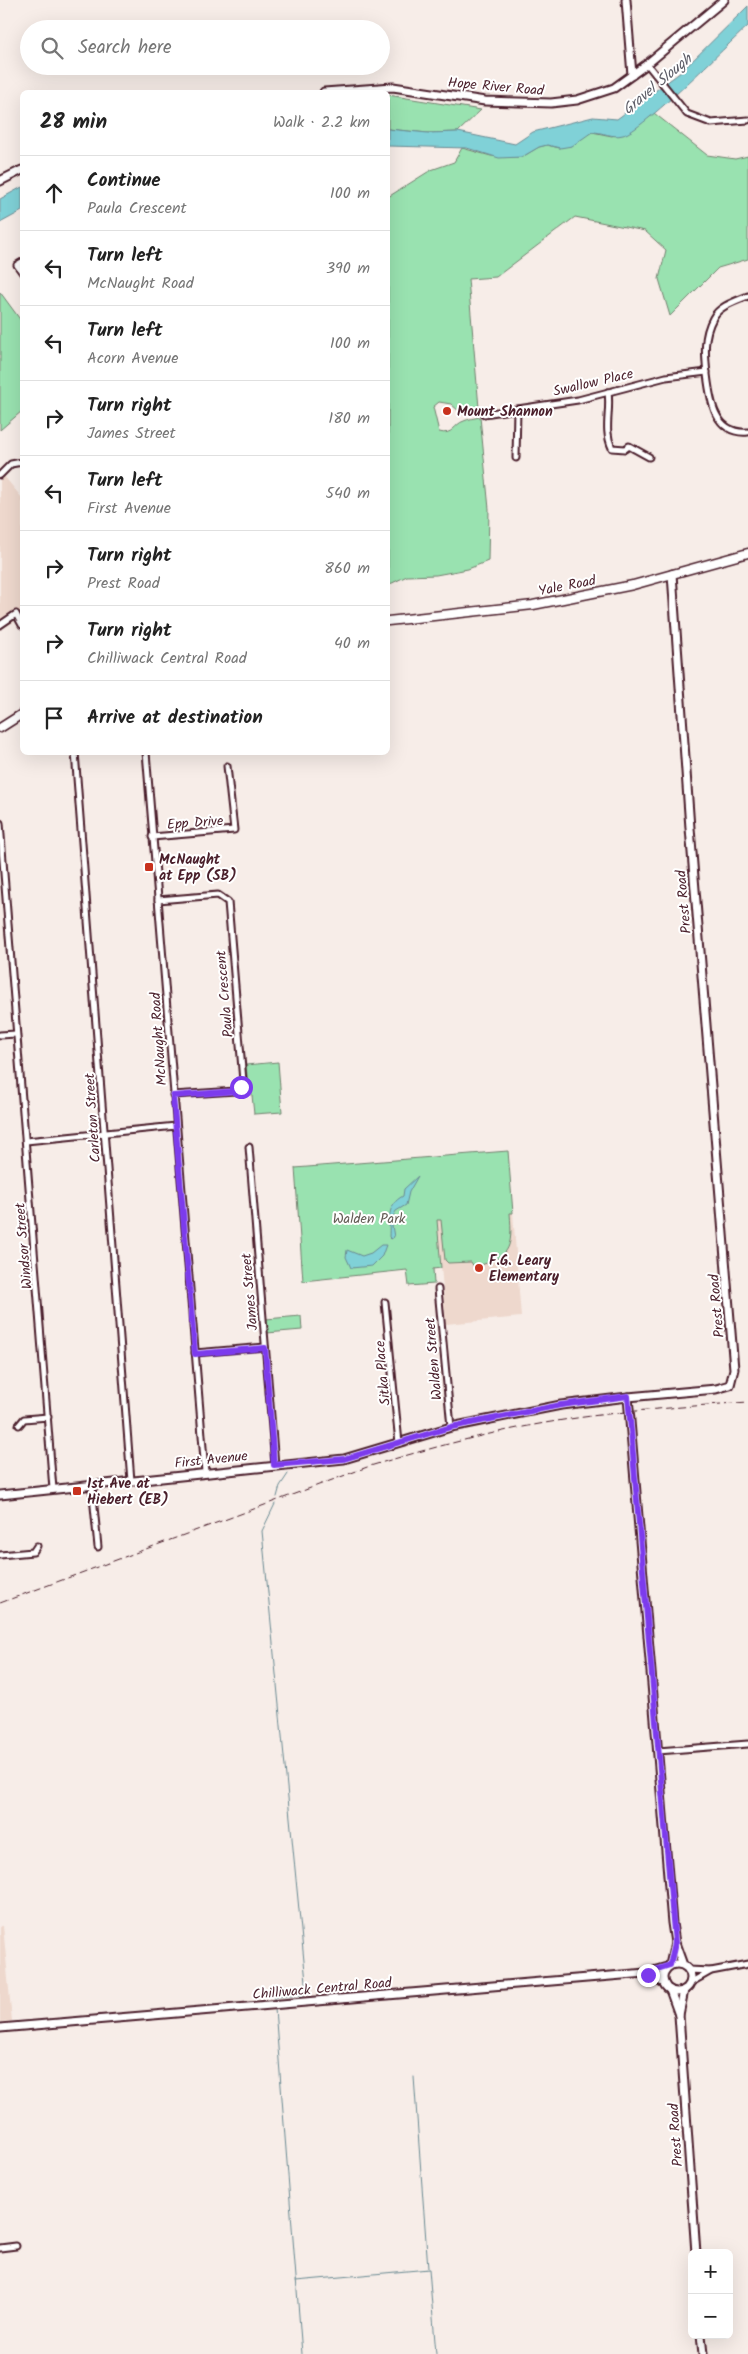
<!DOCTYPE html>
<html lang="en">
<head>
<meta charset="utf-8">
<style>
	body { margin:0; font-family:Kalam,sans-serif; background:#f2f2f2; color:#222 }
	.controls { position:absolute; right:15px; bottom:15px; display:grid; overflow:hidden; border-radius:8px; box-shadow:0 5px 20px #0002 }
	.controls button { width:45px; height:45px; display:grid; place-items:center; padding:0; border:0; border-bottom:1px solid #e0e0e0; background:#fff; color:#222; font:25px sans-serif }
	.stop { position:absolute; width:15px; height:15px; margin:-11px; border:4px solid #7c3aed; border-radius:50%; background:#fff }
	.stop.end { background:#7c3aed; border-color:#fff; box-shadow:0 1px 5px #0008 }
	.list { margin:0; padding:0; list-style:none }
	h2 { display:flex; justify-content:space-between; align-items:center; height:65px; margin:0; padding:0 20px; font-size:21px }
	h2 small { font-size:16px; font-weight:400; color:#767676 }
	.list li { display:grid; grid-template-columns:32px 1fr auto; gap:15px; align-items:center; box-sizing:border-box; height:75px; padding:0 20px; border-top:1px solid #e0e0e0 }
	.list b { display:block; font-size:19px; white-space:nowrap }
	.list p { margin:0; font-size:16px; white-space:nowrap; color:#767676 }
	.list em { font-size:16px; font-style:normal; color:#767676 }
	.icon { flex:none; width:28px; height:28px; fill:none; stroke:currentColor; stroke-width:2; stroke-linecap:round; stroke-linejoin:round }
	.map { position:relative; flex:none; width:748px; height:2354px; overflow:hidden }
	.search { position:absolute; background:#fff; box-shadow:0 5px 20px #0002; left:20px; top:20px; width:370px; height:55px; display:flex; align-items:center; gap:12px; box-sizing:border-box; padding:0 18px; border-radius:28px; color:#767676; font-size:19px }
	.panel { position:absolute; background:#fff; box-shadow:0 5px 20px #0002; left:20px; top:90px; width:370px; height:665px; border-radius:8px }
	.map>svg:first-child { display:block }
	.built { fill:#eed8cd }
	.green { fill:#99e2b0; stroke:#72806e }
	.water { fill:#80d1d7; stroke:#6a8a92 }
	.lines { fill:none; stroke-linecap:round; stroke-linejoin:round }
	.stream { stroke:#6a8a92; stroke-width:1 }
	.minor-casing { stroke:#4a1f2b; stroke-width:9 }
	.tertiary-casing { stroke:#4a1f2b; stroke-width:11 }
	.secondary-casing { stroke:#4a1f2b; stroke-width:11 }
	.minor { stroke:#fff; stroke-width:5 }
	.tertiary { stroke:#fff; stroke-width:7 }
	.secondary { stroke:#fff; stroke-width:8 }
	.rail { stroke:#4a1f2b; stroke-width:1; stroke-dasharray:8 4; stroke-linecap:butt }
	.route { stroke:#7c3aed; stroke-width:6 }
	.poi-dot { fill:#c8321e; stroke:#fff; stroke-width:2 }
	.labels { text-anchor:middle; stroke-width:4; stroke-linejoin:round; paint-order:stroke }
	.street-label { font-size:14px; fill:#4a1f2b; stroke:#fff }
	.poi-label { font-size:14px; font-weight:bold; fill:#4a1f2b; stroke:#fff; text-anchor:start }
	.park-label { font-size:14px; fill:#625a53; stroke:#fff }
	.water-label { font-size:15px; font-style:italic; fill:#5d5d67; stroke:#fff }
</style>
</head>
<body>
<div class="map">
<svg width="748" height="2354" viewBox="0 0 748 2354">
	<rect width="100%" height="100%" fill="#f7ede8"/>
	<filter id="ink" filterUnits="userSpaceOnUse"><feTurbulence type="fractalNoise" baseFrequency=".02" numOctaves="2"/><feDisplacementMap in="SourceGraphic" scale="10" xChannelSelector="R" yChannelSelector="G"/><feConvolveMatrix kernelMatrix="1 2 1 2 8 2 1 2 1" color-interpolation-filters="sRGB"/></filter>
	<g filter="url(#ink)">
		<g class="built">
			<polygon points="4,476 22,498 22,617 0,630 0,480"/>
			<polygon points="513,1213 521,1317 446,1324 437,1220"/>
			<polygon points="0,1926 3,1926 12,2021 0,2022"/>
		</g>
		<g class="green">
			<polygon points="388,95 481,110 458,132 428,133 388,129"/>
			<path d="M 654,113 L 707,155 L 735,159 L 748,156 L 748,259 L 718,268 L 670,316 L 659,279 L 666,250 L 645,231 L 575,217 L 496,277 L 468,279 L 479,408 L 461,413 L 451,404 L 439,402 L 433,407 L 439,432 C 453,436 454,424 464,421 C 468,419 475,418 480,417 L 489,509 L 488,561 L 468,569 L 436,575 L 407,576 L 388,585 L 388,197 L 431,170 L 454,162 L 462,148 L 491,156 L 522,157 L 539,147 L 547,145 L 560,148 L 592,132 L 612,136 L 641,123 Z"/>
			<polygon points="0,292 22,322 22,411 0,430"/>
			<polygon points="278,1062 282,1112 254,1114 251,1086 248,1086 246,1065"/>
			<path d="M 508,1151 L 513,1213 L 510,1213 C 513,1250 510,1257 474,1267 L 471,1262 L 448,1263 L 445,1260 L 441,1220 L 437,1220 L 441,1268 L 433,1269 L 434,1284 L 409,1286 L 407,1270 L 303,1281 L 295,1168 Z"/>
			<polygon points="301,1316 302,1330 267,1333 266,1319"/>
		</g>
		<g class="water">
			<path d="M 748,6 L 748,26 C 728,44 641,132 623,135 C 612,138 603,132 592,132 L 572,146 L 560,148 L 547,145 L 539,147 L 522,157 L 499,158 L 467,148 L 388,146 L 388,129 L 428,133 L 458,132 L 515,144 L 533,132 L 593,117 L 617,119 L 681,72 Z"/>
			<polygon points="22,187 22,211 0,223 0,199"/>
			<path d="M 418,1176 L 409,1192 L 406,1205 L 396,1211 L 391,1220 L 394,1237 L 391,1239 L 389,1237 C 390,1220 386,1205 403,1196 L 404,1189 Z"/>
			<polygon points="381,1245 386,1245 382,1256 372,1266 351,1268 346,1257 347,1250 362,1256 371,1253"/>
		</g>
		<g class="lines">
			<g class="stream">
				<polyline points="277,1497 280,1486 288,1474"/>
				<polyline points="274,2001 274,1997 303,1995 307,1992 262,1531 275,1504"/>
				<polyline points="275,2009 302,2354"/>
				<polyline points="414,2077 428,2268"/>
				<polyline points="296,2281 429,2269 436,2354"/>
			</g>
			<g class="minor-casing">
				<g id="minor">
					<polyline points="647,64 687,114 711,123 748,120"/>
					<polyline points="22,262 17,265 22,272"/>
					<path d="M 748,296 C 736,301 719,306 713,318 C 703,336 705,355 707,374 C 710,399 714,435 748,432"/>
					<path d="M 608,392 C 611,412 603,429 612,448 L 625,449 L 629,446 L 649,457"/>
					<polyline points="484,414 578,400 666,377 707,372"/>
					<polyline points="516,458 517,409"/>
					<polyline points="0,475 11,464 22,462"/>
					<polyline points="0,625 16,614 22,625"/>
					<polyline points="75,752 131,1481"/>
					<polyline points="146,752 205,1472"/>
					<polyline points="0,823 53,1489"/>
					<polyline points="152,837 234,830 227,766"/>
					<polyline points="158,900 218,895 228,902 243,1081 241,1087 236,1091 173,1095"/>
					<polyline points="0,1035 16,1034"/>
					<polyline points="26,1141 176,1126"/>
					<polyline points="249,1147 275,1465"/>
					<polyline points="438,1289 451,1427"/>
					<polyline points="385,1302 399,1443"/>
					<polyline points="195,1353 265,1347"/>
					<polyline points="19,1425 24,1419 48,1417"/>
					<polyline points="92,1486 98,1547"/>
					<polyline points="0,1555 33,1552 37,1546"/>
					<polyline points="658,1751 748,1744"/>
					<polyline points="688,1970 711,1971"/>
					<polyline points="690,1983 711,1971 748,1964"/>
					<polyline points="0,2248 16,2246"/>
				</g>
			</g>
			<g class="tertiary-casing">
				<g id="tertiary">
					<polyline points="626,0 632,75"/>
					<polyline points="324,92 393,87 485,101 551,103 577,100 614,88 647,64 724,0"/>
					<polyline points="0,181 22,170"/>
					<polyline points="628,1397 672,1923 675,1943 683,1965"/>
					<polyline points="0,1495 344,1459 451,1427 561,1405 628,1397 716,1389 730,1385 734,1369 690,828 672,574"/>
					<circle cx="677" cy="1978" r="14"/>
					<polyline points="670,1965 675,1943"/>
					<polyline points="646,1973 664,1983"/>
					<polyline points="670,1990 679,2015"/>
					<polyline points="684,1990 679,2015 696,2253"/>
					<polyline points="0,2028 646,1973 667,1967"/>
					<polyline points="701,2335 703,2354"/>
				</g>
			</g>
			<g class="secondary-casing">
				<g id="secondary">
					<polyline points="388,621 533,605 633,585 748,553"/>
					<polyline points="0,728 22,714"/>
				</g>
			</g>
			<use href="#minor" class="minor"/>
			<use href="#tertiary" class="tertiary"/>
			<use href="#secondary" class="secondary"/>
			<path class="rail" d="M 0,1603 L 370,1466 C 430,1448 490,1432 551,1422 C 616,1411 682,1407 748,1402"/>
		</g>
	</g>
	<g class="lines" filter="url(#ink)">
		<polyline class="route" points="241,1087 236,1091 173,1096 195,1354 265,1348 274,1465 344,1459 451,1427 561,1405 628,1396 675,1943 670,1965 648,1972 648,1975"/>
	</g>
	<g class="poi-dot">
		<circle cx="447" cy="411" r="5"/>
		<rect x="144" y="862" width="10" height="10" rx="2.5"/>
		<circle cx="479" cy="1268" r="5"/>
		<rect x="72" y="1486" width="10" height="10" rx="2.5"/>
	</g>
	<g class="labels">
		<g class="street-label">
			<text transform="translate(496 86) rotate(5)" y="5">Hope River Road</text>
			<text transform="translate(593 382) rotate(-13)" y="5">Swallow Place</text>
			<text transform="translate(567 585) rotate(-11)" y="5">Yale Road</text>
			<text transform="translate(195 822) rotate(-4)" y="5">Epp Drive</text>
			<text transform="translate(683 902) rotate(-95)" y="5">Prest Road</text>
			<text transform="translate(224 994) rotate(-95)" y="5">Paula Crescent</text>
			<text transform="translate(158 1039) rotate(-94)" y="5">McNaught Road</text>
			<text transform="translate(92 1118) rotate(-94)" y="5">Carleton Street</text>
			<text transform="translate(23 1246) rotate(-95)" y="5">Windsor Street</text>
			<text transform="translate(249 1292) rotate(-95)" y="5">James Street</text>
			<text transform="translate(716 1306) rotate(-95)" y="5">Prest Road</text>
			<text transform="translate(433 1359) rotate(-95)" y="5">Walden Street</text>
			<text transform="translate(382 1373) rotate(-95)" y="5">Sitka Place</text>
			<text transform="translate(211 1459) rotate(-6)" y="5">First Avenue</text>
			<text transform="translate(322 1988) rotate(-5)" y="5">Chilliwack Central Road</text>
			<text transform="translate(675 2135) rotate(-94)" y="5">Prest Road</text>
		</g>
		<g class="poi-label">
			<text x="457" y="416">Mount Shannon</text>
			<text x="159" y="864">McNaught<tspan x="159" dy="16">at Epp (SB)</tspan></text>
			<text x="489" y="1265">F.G. Leary<tspan x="489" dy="16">Elementary</tspan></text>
			<text x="87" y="1488">1st Ave at<tspan x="87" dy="16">Hiebert (EB)</tspan></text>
		</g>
		<g class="park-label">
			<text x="369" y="1223">Walden Park</text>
		</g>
		<g class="water-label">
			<text transform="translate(657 84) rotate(-40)" y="5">Gravel Slough</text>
		</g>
	</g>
</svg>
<div class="controls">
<button>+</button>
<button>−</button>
</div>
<div class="stop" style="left:241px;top:1087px"></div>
<div class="stop end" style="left:648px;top:1975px"></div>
<div class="search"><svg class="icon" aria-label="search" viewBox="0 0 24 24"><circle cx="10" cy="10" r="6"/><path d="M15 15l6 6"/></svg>Search here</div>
<section class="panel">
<h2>28 min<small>Walk · 2.2 km</small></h2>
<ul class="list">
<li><svg class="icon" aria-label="ahead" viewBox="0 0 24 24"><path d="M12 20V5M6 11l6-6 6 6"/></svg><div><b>Continue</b><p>Paula Crescent</p></div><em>100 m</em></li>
<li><svg class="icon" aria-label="left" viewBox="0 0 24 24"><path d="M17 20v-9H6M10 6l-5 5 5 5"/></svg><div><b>Turn left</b><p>McNaught Road</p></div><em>390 m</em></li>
<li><svg class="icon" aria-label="left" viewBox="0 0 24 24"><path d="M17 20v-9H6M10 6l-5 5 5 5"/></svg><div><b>Turn left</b><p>Acorn Avenue</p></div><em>100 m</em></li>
<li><svg class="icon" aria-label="right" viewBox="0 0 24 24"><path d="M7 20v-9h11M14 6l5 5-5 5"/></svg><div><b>Turn right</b><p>James Street</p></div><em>180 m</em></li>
<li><svg class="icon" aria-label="left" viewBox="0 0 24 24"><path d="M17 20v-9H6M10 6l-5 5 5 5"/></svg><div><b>Turn left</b><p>First Avenue</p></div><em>540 m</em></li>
<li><svg class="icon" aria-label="right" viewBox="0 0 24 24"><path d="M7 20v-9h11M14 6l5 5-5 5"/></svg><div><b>Turn right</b><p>Prest Road</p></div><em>860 m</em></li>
<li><svg class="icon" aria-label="right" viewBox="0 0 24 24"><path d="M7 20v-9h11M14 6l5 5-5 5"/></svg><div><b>Turn right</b><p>Chilliwack Central Road</p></div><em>40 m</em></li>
<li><svg class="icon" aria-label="arrive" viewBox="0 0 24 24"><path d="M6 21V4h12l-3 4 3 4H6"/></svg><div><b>Arrive at destination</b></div></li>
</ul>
</section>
</div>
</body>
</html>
